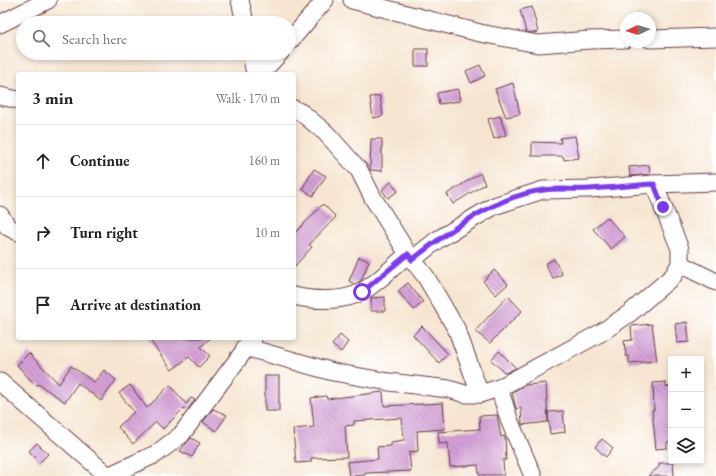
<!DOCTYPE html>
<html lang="en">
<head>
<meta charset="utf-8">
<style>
	body { margin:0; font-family:"EB Garamond",serif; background:#f6f6f6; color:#222 }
	.controls { position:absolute; right:12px; bottom:12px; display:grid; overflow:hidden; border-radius:4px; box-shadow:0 2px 6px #0003 }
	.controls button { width:36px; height:36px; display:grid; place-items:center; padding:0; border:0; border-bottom:1px solid #e0e0e0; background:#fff; color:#222; font:20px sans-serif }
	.compass { position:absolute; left:620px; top:12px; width:36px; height:36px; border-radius:50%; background:#fff; box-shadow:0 2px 6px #0003; rotate:266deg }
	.stop { position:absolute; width:12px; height:12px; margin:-9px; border:3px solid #7c3aed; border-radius:50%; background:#fff }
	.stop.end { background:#7c3aed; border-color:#fff; box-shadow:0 1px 4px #0008 }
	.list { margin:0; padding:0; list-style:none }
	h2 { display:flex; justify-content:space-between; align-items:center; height:52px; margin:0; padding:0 16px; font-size:17px }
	h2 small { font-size:13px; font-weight:400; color:#767676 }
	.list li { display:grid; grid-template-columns:26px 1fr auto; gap:12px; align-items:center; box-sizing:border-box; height:72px; padding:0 16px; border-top:1px solid #e0e0e0 }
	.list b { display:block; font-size:15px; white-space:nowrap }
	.list em { font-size:13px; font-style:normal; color:#767676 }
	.icon { flex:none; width:22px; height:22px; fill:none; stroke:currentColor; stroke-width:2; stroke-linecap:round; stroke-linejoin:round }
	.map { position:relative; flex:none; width:716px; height:476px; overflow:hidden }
	.search { position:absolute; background:#fff; box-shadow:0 2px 6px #0003; left:16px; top:16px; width:280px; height:44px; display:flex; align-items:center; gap:10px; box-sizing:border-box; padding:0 14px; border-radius:22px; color:#767676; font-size:15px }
	.panel { position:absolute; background:#fff; box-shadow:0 2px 6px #0003; left:16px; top:72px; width:280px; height:268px; border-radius:4px }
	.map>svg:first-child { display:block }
	.building { fill:url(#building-back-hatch) }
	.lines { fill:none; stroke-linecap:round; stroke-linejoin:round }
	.minor-casing { stroke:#643d44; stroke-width:19 }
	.minor { stroke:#fff; stroke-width:17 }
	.route { stroke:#7c3aed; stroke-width:5 }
</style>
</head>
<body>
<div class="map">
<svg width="716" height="476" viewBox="0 0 716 476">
	<defs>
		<pattern id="building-back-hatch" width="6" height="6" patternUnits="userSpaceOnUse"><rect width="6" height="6" fill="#d4a1d7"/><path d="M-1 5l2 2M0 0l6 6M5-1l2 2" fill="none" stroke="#ae83af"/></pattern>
	</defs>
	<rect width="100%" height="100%" fill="#fff"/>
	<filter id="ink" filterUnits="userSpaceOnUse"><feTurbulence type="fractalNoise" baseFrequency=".025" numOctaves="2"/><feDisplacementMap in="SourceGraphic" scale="8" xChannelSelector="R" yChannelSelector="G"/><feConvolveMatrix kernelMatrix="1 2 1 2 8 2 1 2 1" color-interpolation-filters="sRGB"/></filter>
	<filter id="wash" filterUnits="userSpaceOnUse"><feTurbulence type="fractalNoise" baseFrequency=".012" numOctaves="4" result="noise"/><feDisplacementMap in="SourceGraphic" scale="16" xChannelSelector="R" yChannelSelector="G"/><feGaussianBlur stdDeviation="0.9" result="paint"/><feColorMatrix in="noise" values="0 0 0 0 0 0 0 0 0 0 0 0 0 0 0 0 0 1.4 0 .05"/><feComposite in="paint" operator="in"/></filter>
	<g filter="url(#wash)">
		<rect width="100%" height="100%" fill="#f6e6d1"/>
		<g id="blocks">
			<g class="building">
				<polygon points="532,7 538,32 534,33 526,32 520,10"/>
				<rect x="415" y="49" width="13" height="17"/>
				<polygon points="480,65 485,76 471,83 466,71"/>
				<polygon points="513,83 520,114 506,117 495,89"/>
				<polygon points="458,89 460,101 439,104 437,93"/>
				<polygon points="380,96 383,116 373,118 370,97"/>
				<polygon points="500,116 506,135 494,139 488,119"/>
				<polygon points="575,136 579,158 564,160 563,156 532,156 532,142 561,143 560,138"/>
				<polygon points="371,139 382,139 382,171 370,170"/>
				<polygon points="649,165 650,174 630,176 629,167"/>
				<polygon points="314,169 326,176 313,196 302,189"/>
				<polygon points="480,173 485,184 453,204 447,194"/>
				<polygon points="391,182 398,191 388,198 382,190"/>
				<polygon points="323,204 336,217 309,245 312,247 294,267 294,234"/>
				<polygon points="607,217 625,237 611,249 593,229"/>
				<polygon points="359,257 369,261 361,281 355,284 349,281"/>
				<polygon points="554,259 562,274 553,279 545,264"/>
				<polygon points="494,270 508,284 496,295 483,281"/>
				<polygon points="408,283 423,302 414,310 398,291"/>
				<polygon points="508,296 522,311 490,343 475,331"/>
				<polygon points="385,297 385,311 371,311 371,298"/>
				<polygon points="687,322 689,342 677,343 675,324"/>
				<polygon points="652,324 657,361 629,363 629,356 626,356 624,341 632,340 631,326"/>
				<polygon points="422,326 448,354 439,363 413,335"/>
				<polygon points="340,335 348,342 341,352 332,345"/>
				<polygon points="148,338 210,338 201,347 210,356 199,367 189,357 172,370"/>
				<polygon points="499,351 516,368 505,373 491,360"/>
				<polygon points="29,353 59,384 71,366 94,382 104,370 116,380 101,401 78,383 65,402 38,384 36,386 17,365"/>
				<rect x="265" y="376" width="14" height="35"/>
				<polygon points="666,382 666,387 671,386 671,442 667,442 667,448 656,449 652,410 654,410 653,383"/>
				<polygon points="546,383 548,422 522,425 521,408 516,409 512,392 526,385"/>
				<polygon points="130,385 147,408 170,385 186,404 191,398 195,400 187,410 184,408 163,429 156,422 133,444 118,427 134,412 119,393"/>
				<polygon points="383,392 384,406 443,403 445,429 417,431 418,451 409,452 411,471 365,473 365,475 349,476 347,462 378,459 377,447 391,446 391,442 404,440 402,418 354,421 354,425 345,426 347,457 311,458 311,462 296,463 293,429 314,427 311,398 326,396 327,399"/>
				<polygon points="213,409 227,415 216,431 203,422"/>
				<polygon points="563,411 565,432 550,434 548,412"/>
				<polygon points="497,415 501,437 505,436 506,460 503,460 504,475 479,475 478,465 450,467 448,443 439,444 438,432 480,429 479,416"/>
				<polygon points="191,438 200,443 192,457 180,451"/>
				<polygon points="602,439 613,448 606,457 595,447"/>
				<polygon points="37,443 48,454 40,462 29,451"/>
				<polygon points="659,463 673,463 674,476 648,476 659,467"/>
			</g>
		</g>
	</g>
	<g filter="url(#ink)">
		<use href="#blocks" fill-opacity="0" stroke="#643d44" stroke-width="1"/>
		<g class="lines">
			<g class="minor-casing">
				<g id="minor">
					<polyline points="240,0 245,23"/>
					<polyline points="352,0 480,33 538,44 590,40 626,39"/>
					<polyline points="0,24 48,0"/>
					<polyline points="650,39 716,37"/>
					<polyline points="289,42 325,0"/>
					<polyline points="251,53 255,74"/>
					<polyline points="260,74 280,53"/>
					<polyline points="0,96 18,100"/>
					<polyline points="294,109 302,113 326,133 359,170 373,198 408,254 426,277 457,330 480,394"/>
					<polyline points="0,215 8,227 18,232"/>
					<polyline points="412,260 437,240 494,206 543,190 589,189 654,184 716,182"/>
					<polyline points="680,264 716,282"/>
					<path d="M 294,296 C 314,301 345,302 363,291 C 380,281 394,266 408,254"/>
					<polyline points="245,347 333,372 389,382 449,389 465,394 480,394 499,388 602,332 630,313 673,276 680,264 680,249 654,184"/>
					<polyline points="0,382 108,476"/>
					<polyline points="499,388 510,422 533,476"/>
					<polyline points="108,476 156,454 181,435 253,339"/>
				</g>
			</g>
			<use href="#minor" class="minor"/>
		</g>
	</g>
	<g class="lines" filter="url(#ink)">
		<path class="route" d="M 362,292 L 408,254 L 412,260 C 448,231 498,195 544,190 C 559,188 574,190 590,189 C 611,188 632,185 654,184 L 663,207"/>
	</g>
</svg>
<div class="controls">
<button>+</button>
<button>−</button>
<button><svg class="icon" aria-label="layers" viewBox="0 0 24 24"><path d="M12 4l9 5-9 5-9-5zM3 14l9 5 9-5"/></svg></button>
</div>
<svg class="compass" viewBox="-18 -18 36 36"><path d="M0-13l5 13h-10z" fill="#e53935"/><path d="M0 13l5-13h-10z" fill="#767676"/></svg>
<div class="stop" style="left:362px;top:292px"></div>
<div class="stop end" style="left:663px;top:207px"></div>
<div class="search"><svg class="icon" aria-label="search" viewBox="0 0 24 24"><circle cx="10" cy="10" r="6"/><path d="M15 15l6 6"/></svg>Search here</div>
<section class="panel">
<h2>3 min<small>Walk · 170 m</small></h2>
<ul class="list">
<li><svg class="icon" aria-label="ahead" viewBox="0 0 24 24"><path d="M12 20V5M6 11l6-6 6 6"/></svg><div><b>Continue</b></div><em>160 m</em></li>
<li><svg class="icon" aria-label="right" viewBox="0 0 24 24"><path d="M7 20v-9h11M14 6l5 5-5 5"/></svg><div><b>Turn right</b></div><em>10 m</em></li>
<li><svg class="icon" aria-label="arrive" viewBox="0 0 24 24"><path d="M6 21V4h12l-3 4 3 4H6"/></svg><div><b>Arrive at destination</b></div></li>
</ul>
</section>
</div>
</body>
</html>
